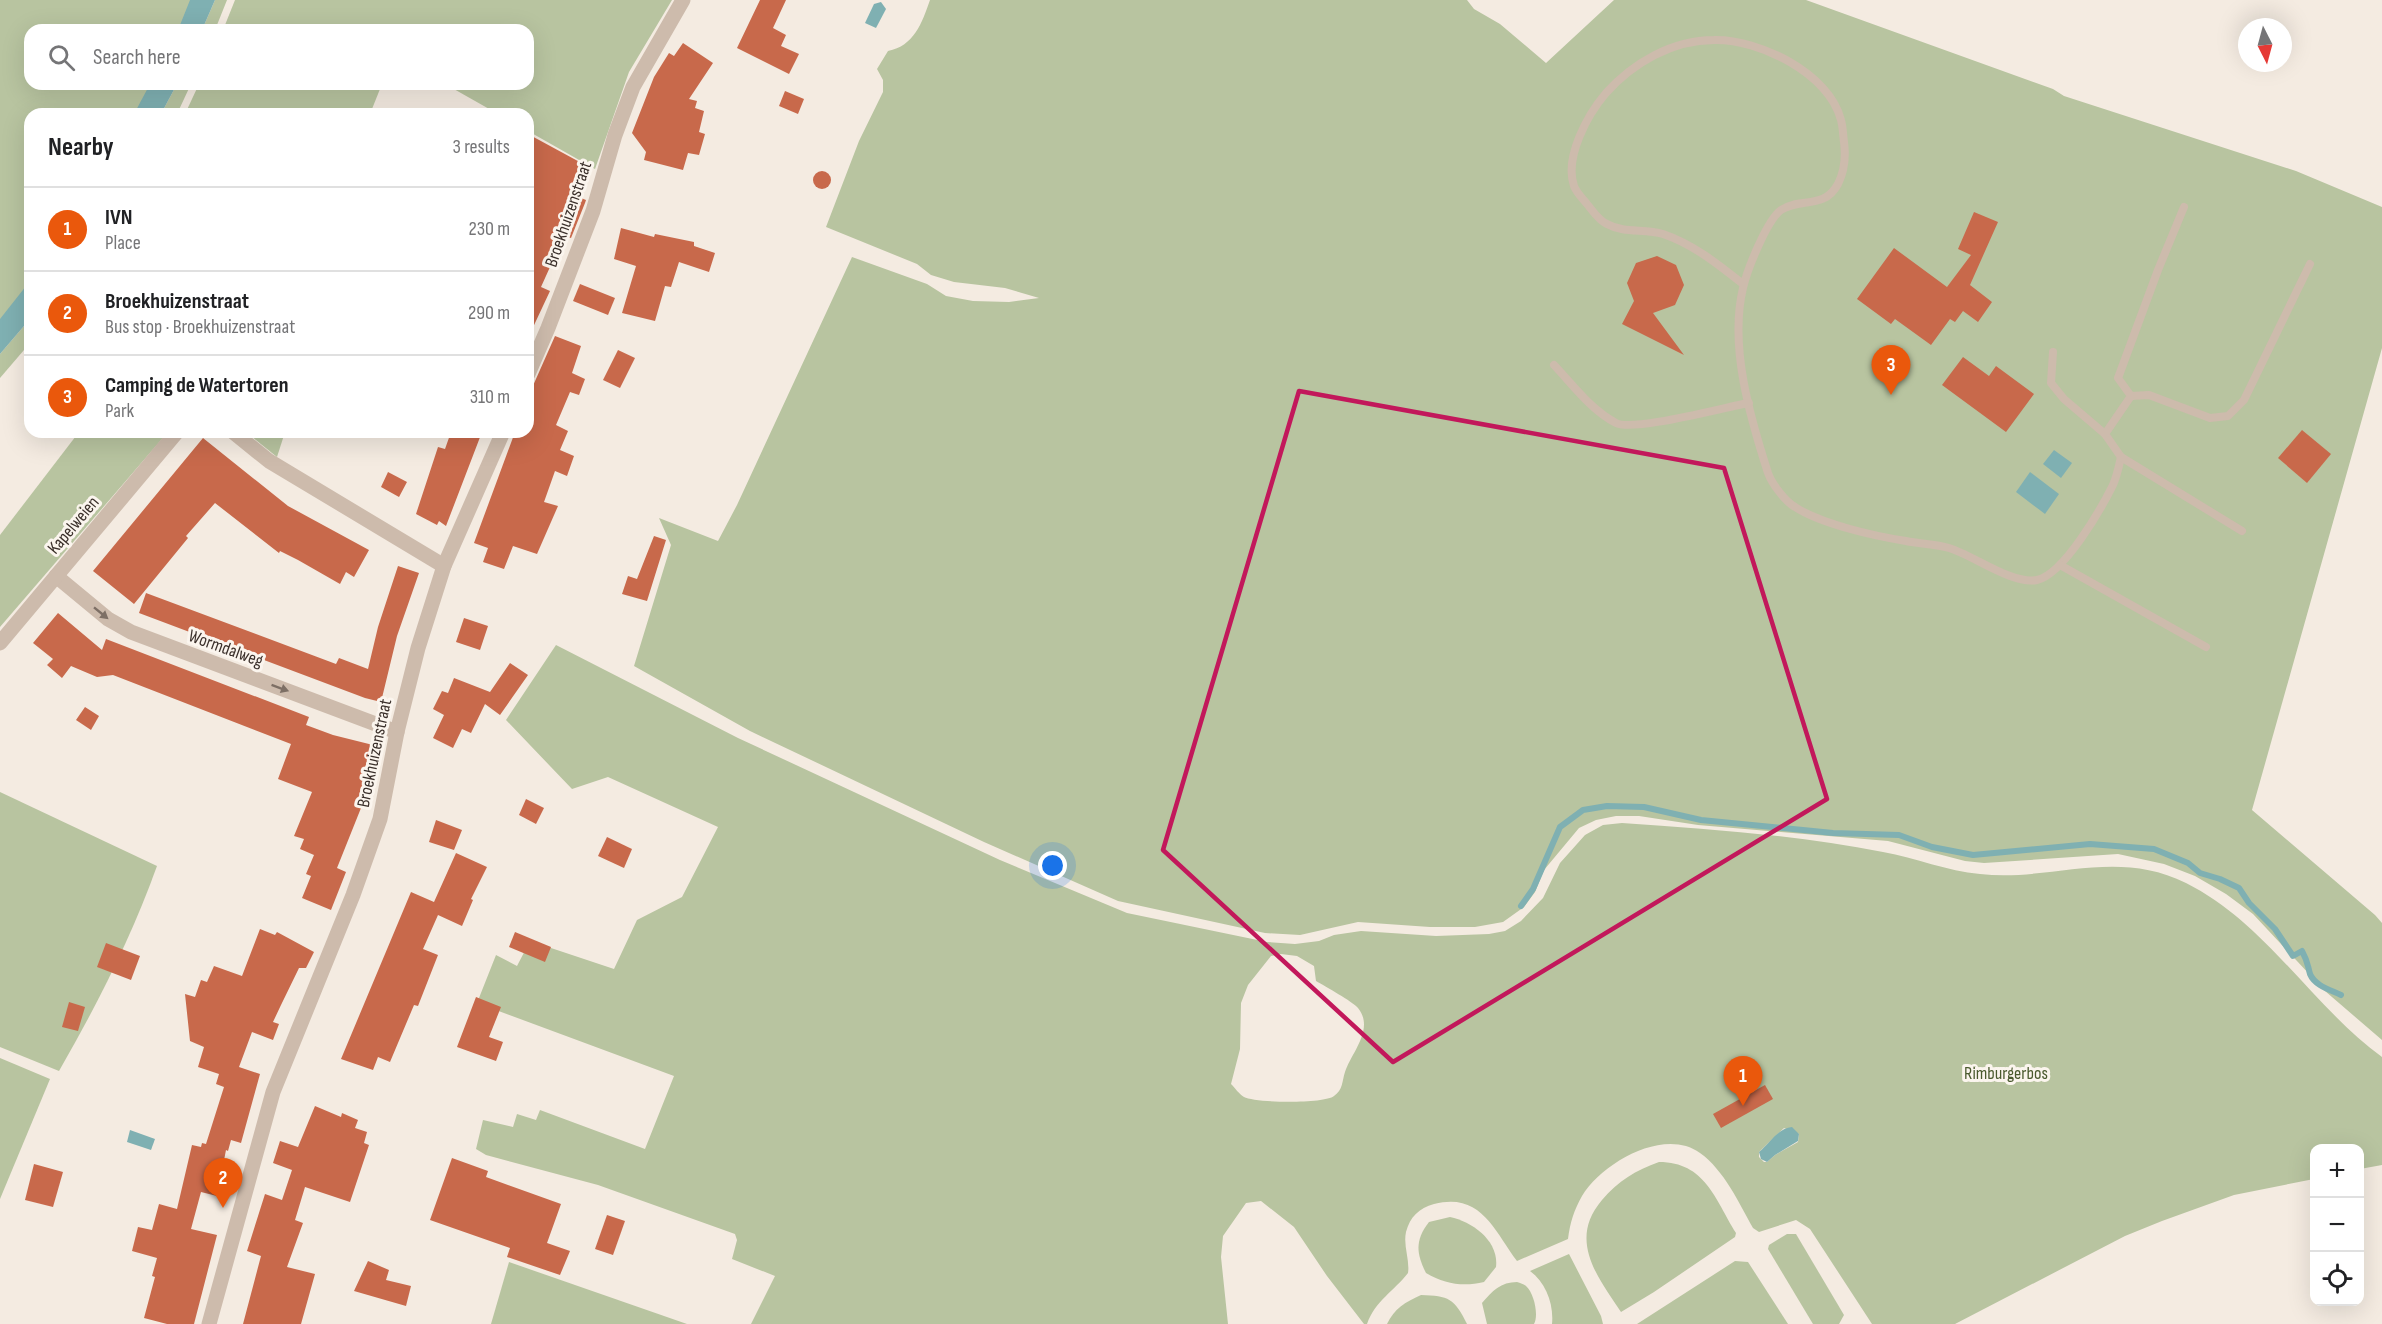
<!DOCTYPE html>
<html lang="en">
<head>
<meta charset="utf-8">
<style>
	body { margin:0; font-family:"Sofia Sans Condensed",sans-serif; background:#f6f6f6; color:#202124 }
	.controls { position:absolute; right:18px; bottom:18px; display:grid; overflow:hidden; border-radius:12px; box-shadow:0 6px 24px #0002 }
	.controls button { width:54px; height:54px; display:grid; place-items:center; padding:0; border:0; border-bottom:2px solid #e0e0e0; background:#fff; color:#202124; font:30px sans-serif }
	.compass { position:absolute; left:2238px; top:18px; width:54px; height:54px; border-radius:50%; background:#fff; box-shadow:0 6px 24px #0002; rotate:174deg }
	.you { position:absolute; left:1053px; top:866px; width:21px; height:21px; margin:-15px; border:4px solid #fff; border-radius:50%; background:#1a73e8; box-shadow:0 0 0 9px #1a73e833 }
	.badge { display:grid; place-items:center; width:39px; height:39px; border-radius:50%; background:#ea580c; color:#fff; font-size:20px; font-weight:700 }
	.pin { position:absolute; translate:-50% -50px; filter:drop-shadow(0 2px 3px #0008) }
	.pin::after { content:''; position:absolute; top:32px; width:21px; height:18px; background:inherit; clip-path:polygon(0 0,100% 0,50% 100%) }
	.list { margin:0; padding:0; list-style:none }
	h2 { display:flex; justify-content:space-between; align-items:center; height:78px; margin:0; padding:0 24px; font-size:26px }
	h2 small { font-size:20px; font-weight:400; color:#757577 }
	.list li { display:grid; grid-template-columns:39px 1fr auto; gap:18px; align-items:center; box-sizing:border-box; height:84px; padding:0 24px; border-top:2px solid #e0e0e0 }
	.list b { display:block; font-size:22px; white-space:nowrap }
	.list p { margin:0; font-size:20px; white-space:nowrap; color:#757577 }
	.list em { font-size:20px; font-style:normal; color:#757577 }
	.icon { flex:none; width:33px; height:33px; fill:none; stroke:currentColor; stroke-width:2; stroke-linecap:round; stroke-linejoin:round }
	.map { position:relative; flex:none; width:2382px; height:1324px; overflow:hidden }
	.search { position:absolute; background:#fff; box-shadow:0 6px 24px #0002; left:24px; top:24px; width:510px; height:66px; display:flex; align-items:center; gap:15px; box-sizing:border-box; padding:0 21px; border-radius:18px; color:#757577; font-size:22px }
	.panel { position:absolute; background:#fff; box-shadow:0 6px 24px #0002; left:24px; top:108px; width:510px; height:330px; border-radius:18px }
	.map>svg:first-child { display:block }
	.green { fill:#b8c4a0; fill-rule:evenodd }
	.water { fill:#7fb0b2 }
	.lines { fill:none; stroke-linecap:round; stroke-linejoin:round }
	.stream { stroke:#7fb0b2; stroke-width:6 }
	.building { fill:#c8694b }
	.service { stroke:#cdbbac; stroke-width:8 }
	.minor { stroke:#cdbbac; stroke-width:15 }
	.tertiary { stroke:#cdbbac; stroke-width:15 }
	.oneway { fill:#7d6f65 }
	.marked { fill:none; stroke:#c2185b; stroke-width:4.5; stroke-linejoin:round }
	.labels { text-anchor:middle; stroke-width:6; stroke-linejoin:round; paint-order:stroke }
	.street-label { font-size:18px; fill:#3b302b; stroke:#fbf5ee }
	.park-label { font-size:18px; fill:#4a5a2e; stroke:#fbf5ee }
</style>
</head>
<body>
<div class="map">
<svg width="2382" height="1324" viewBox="0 0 2382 1324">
	<rect width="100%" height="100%" fill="#f4ebe1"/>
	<g class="green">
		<polygon points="0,0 202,0 190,30 30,30 30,84 164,84 149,114 30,114 30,298 0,336"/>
		<polygon points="215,0 227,0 215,30 202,30"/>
		<polygon points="235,0 672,0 629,72 595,169 528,131 528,114 498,114 445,84 528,84 528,30 223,30"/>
		<path d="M 930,0 L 1467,0 L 1474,9 L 1500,24 L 1546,63 L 1614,0 L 1806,0 L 2053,89 L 2064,96 L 2296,171 L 2382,207 L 2382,348 L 2252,810 L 2375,915 L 2382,923 L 2382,1040 L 2325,991 L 2253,914 L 2226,894 L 2195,876 L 2164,864 L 2118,854 L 1984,863 L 1965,861 L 1888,841 L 1698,825 L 1639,816 L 1616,816 L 1596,820 L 1579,828 L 1544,870 L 1535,892 L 1524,907 L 1503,922 L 1475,927 L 1430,927 L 1358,922 L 1300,935 L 1265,933 L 1118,901 L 984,842 L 750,731 L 634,666 L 671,545 L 659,518 L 718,541 L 737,505 L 852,257 L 927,284 L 946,296 L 973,301 L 1009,302 L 1039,298 L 1005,288 L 954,282 L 931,275 L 917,264 L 826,227 L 859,141 L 883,92 L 883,80 L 877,69 L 888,51 C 914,46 922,23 930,0 Z"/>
		<polygon points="177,84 191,84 177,114 161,114"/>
		<polygon points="199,84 382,84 370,114 185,114"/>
		<polygon points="30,319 30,343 0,378 0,354"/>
		<polygon points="79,432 168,432 0,627 0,535"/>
		<polygon points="246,432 285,432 277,457"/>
		<path d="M 556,645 L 738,738 L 1000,860 L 1127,913 L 1267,942 L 1295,944 L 1319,941 L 1334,935 L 1361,931 L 1436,936 L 1489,934 L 1505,931 L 1521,921 L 1543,898 L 1560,863 L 1585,835 L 1603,825 L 1622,823 C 1708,829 1798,835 1883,852 C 1916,858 1947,871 1980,874 C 2051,882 2115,848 2186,883 C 2266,923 2311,1005 2382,1057 L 2382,1165 L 2360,1169 L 2360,1148 L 2314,1148 L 2314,1179 L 2234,1195 L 2162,1221 L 2125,1236 L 1955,1324 L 1872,1324 L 1810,1229 L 1796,1220 L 1759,1232 L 1753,1228 C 1739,1203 1724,1170 1700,1153 C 1664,1127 1602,1163 1582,1196 C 1574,1210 1570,1223 1568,1239 L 1517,1261 C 1494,1230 1481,1192 1434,1204 C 1419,1208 1410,1217 1406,1232 C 1403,1246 1410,1260 1408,1273 C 1394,1291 1375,1301 1367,1324 L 1364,1324 L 1327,1276 L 1294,1227 L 1261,1201 L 1246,1203 L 1223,1236 L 1221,1257 L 1228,1324 L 751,1324 L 775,1276 L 732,1259 L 737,1240 L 735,1234 L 598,1185 L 486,1155 L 476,1149 L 483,1120 L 513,1127 L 517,1114 L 536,1120 L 540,1110 L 645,1149 L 674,1076 L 477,1003 L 496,955 L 517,966 L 530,941 L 614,969 L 637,920 L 682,897 L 718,827 L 608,777 L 572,789 L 506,720 ZM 1281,954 L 1297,956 L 1314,966 L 1316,981 C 1326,987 1352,1001 1358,1008 C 1375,1029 1351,1053 1345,1072 C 1342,1081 1343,1090 1334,1096 C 1324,1104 1255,1103 1244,1097 C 1239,1094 1235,1088 1231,1084 L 1240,1049 L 1241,1003 L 1248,985 L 1271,956 ZM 1784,1128 L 1799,1134 L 1798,1142 L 1775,1155 L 1767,1162 L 1764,1162 L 1759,1157 L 1759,1152 Z"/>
		<path d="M 0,792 L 157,866 C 131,938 97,1005 59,1071 L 0,1047 Z"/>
		<polygon points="0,1058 50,1079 0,1199"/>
		<path d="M 1659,1162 C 1705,1162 1715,1199 1736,1233 L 1735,1237 L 1654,1292 L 1621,1312 C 1597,1276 1568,1240 1602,1200 C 1618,1181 1636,1170 1659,1162 Z"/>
		<path d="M 1450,1217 C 1473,1222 1499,1241 1496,1267 L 1484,1282 C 1463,1287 1445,1284 1426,1273 C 1416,1253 1415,1240 1429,1222 Z"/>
		<polygon points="1787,1234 1796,1234 1844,1315 1839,1324 1813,1324 1768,1249 1769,1245"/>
		<path d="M 1569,1254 L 1601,1316 L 1603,1324 L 1552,1324 C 1554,1304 1546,1283 1530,1271 Z"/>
		<polygon points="1735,1261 1748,1262 1788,1324 1637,1324"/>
		<polygon points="509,1262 687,1324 491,1324"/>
		<path d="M 1517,1282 C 1520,1283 1524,1284 1526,1286 C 1534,1293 1539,1315 1534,1324 L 1487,1324 L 1482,1303 C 1492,1291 1501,1282 1517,1282 Z"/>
		<path d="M 1421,1295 C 1449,1296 1454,1298 1467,1324 L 1387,1324 C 1394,1309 1405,1302 1421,1295 Z"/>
	</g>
	<g class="water">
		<polygon points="190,0 215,0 202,30 178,30"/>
		<polygon points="881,2 886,9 876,28 865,23 874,4"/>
		<polygon points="150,84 177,84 161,114 134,114"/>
		<polygon points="30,281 30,319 0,354 0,319"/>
		<polygon points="2054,450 2072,463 2061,478 2043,464"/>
		<polygon points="2030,472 2059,494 2045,514 2016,492"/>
		<path d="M 1792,1127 L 1799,1134 L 1798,1141 L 1775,1155 L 1767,1162 L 1761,1159 L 1759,1152 C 1770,1143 1778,1128 1792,1127 Z"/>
		<polygon points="130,1130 155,1139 151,1150 127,1142"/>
	</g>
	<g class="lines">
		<path class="stream" d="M 1521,906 L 1533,889 L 1560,827 L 1583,810 L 1607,806 L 1644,807 L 1701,820 L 1833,833 L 1899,835 L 1932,847 L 1973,855 L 2090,844 L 2154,849 L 2188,863 L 2200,873 L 2220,879 L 2239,888 L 2249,903 L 2275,929 L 2293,956 L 2302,951 C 2308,962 2307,963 2310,974 C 2315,986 2331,990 2341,995"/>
	</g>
	<g class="building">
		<polygon points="760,0 786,0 773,28 786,35 781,46 799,54 789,74 737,48"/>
		<polygon points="683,43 713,63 689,99 697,101 695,108 704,111 699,132 705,134 699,155 688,153 683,170 644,160 646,152 632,133 654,77 669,53 674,56"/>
		<polygon points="785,91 804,99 798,114 779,106"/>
		<polygon points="528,134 587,166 578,188 584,191 581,198 586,200 585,203 571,238 564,236 541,287 550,291 528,338"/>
		<circle cx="822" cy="180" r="9"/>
		<polygon points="1974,212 1998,222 1970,285 1992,302 1978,322 1963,311 1955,322 1950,319 1931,345 1895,319 1891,324 1857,299 1894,248 1947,287 1971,255 1958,249"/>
		<polygon points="621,228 654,237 655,234 694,242 694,246 715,253 709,272 679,262 671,287 665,286 655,321 622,313 636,266 614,259"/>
		<polygon points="1657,256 1676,265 1684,285 1675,305 1653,313 1684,355 1622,324 1634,301 1627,283 1636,263"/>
		<polygon points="580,284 615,298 608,315 573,301"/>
		<polygon points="555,336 581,346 572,373 585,379 579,395 570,392 556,425 568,431 560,450 574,456 567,476 555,471 544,502 558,506 537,554 513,546 504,569 483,562 488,548 474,543 515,432 528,432 528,397"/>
		<polygon points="618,350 635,358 620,388 603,380"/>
		<polygon points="1963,357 1989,376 1996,366 2034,394 2006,432 1942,385"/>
		<polygon points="2302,430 2331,454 2307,483 2278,458"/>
		<polygon points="451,432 482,432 446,526 439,521 437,525 416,514 438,447 445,449"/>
		<polygon points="203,438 288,506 369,550 354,577 346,572 340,584 298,560 280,551 279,553 215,503 186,536 188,538 134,604 93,571"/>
		<polygon points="388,472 407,482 399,497 381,487"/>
		<polygon points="654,536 666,540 647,601 622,594 628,576 637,579"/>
		<polygon points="398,566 419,573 397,636 381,702 365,698 139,613 146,593 336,664 339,658 368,669 378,627"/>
		<polygon points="58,613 102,650 106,639 309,717 306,725 333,735 373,745 358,807 361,808 337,868 346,872 331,910 302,898 311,876 306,874 314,855 300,849 304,839 294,836 312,792 278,779 291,744 113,675 97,677 71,666 62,678 47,665 53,659 33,643"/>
		<polygon points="464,618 488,626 480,650 456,642"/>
		<polygon points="510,663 528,675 500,715 485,704 471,733 462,729 453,748 433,738 444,715 433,709 442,691 448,693 454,678 490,692"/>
		<polygon points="85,707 99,716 91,730 76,720"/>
		<polygon points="526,799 544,808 536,824 519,815"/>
		<polygon points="436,820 462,830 454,850 429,842"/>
		<polygon points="607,837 632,849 624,868 598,856"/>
		<polygon points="456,853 487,867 471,899 473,900 462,926 438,915 423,949 438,955 418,1006 414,1005 390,1062 378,1057 373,1070 341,1059 411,892 434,902"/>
		<polygon points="260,929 275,935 277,932 314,952 306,968 299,968 281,1005 273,1022 279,1024 273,1040 252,1032 239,1067 260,1074 241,1143 231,1140 228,1151 226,1150 217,1196 201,1192 191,1229 217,1235 194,1324 167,1324 144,1318 155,1277 152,1276 157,1258 132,1251 138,1227 152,1230 159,1204 177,1209 192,1145 201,1147 202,1143 206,1144 224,1087 216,1084 219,1074 198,1067 204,1047 190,1041 185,994 195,997 201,980 207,982 214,966 242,976"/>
		<polygon points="515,932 551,947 545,962 509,947"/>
		<polygon points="106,943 140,956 131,980 97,967"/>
		<polygon points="476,997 501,1007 489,1037 503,1042 496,1061 457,1047"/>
		<polygon points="69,1002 85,1007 78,1031 62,1027"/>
		<polygon points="1765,1085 1773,1099 1721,1128 1713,1114"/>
		<polygon points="315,1106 341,1117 342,1113 358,1120 355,1128 367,1132 364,1143 369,1145 350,1202 305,1187 295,1220 303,1223 287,1267 315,1274 301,1324 243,1324 261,1256 247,1251 265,1194 282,1200 292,1170 273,1163 280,1141 298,1147"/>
		<polygon points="452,1158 488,1171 486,1177 561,1204 547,1243 570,1251 560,1275 507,1257 510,1248 430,1220"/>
		<polygon points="34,1164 63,1172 53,1207 25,1200"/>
		<polygon points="607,1215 625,1221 613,1255 595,1249"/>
		<polygon points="368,1261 389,1270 386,1280 411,1286 406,1306 354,1291"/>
	</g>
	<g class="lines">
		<g class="service">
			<path d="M 1743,284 C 1719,265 1693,244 1663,234 C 1644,228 1625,234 1607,224 C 1598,220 1593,211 1587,204 C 1583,199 1576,192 1574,186 C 1564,157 1588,114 1606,93 C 1633,63 1672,40 1714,40 C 1759,39 1829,73 1841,120 C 1843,127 1843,135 1844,142 C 1846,157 1845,170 1838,184 C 1824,210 1800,197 1781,210 C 1767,220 1747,270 1743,288 C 1729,346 1750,417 1768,473 C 1772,484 1785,501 1795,507 C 1821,524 1874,536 1906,541 C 1920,544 1935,544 1949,548 C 1973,555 2012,585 2037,580 C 2064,574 2101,509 2113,485 C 2117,476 2119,466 2121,457 L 2105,434 L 2064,399 L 2051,383 L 2053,352"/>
			<path d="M 1554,365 C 1573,385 1591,410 1616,423 C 1633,432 1725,407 1749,403"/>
			<polyline points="2131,396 2149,395 2210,418 2228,416 2244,400 2310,264"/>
			<polyline points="2105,434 2131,396 2118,378 2158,270 2184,207"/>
			<polyline points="2121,457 2242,531"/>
			<polyline points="2060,565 2206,647"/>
		</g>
		<g class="minor">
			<polyline points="233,432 269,461 444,566"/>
			<polyline points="56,576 108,619 131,632 397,732"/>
			<polyline points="0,643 177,432"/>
		</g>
		<g class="tertiary">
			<polyline points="528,374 548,328 593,211 615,135 633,87 683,0"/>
			<polyline points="209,1324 273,1092 353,895 380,819 397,732 418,648 444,566 503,432"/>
		</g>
	</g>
	<defs><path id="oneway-solid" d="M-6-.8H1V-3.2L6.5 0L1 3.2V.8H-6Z" transform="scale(1.5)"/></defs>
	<g class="oneway">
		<use href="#oneway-solid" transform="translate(101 613) rotate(39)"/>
		<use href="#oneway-solid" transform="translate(280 688) rotate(20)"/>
	</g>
	<path class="marked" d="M 1299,391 L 1724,468 L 1827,799 L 1393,1062 L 1163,850 Z"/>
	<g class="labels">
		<g class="street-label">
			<text transform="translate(568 214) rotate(-71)" y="6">Broekhuizenstraat</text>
			<text transform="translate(73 525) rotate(-50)" y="6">Kapelweien</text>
			<text transform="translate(226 648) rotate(20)" y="6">Wormdalweg</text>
			<text transform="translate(374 753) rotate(-78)" y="6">Broekhuizenstraat</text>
		</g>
		<g class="park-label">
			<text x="2006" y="1079">Rimburgerbos</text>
		</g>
	</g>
</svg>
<div class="controls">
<button>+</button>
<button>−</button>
<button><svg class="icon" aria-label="locate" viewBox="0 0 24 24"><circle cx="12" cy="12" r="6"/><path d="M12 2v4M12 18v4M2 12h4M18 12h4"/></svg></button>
</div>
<svg class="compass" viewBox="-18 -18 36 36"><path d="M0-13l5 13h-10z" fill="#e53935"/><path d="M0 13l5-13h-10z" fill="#757577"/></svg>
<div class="you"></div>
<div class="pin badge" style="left:1743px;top:1106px">1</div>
<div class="pin badge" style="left:223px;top:1208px">2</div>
<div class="pin badge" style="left:1891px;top:395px">3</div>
<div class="search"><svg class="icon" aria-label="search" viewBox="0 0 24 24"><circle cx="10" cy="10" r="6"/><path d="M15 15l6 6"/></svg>Search here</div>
<section class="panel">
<h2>Nearby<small>3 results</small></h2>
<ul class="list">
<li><span class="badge">1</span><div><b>IVN</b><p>Place</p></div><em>230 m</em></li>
<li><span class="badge">2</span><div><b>Broekhuizenstraat</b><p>Bus stop · Broekhuizenstraat</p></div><em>290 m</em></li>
<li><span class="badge">3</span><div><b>Camping de Watertoren</b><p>Park</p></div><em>310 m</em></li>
</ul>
</section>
</div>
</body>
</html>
